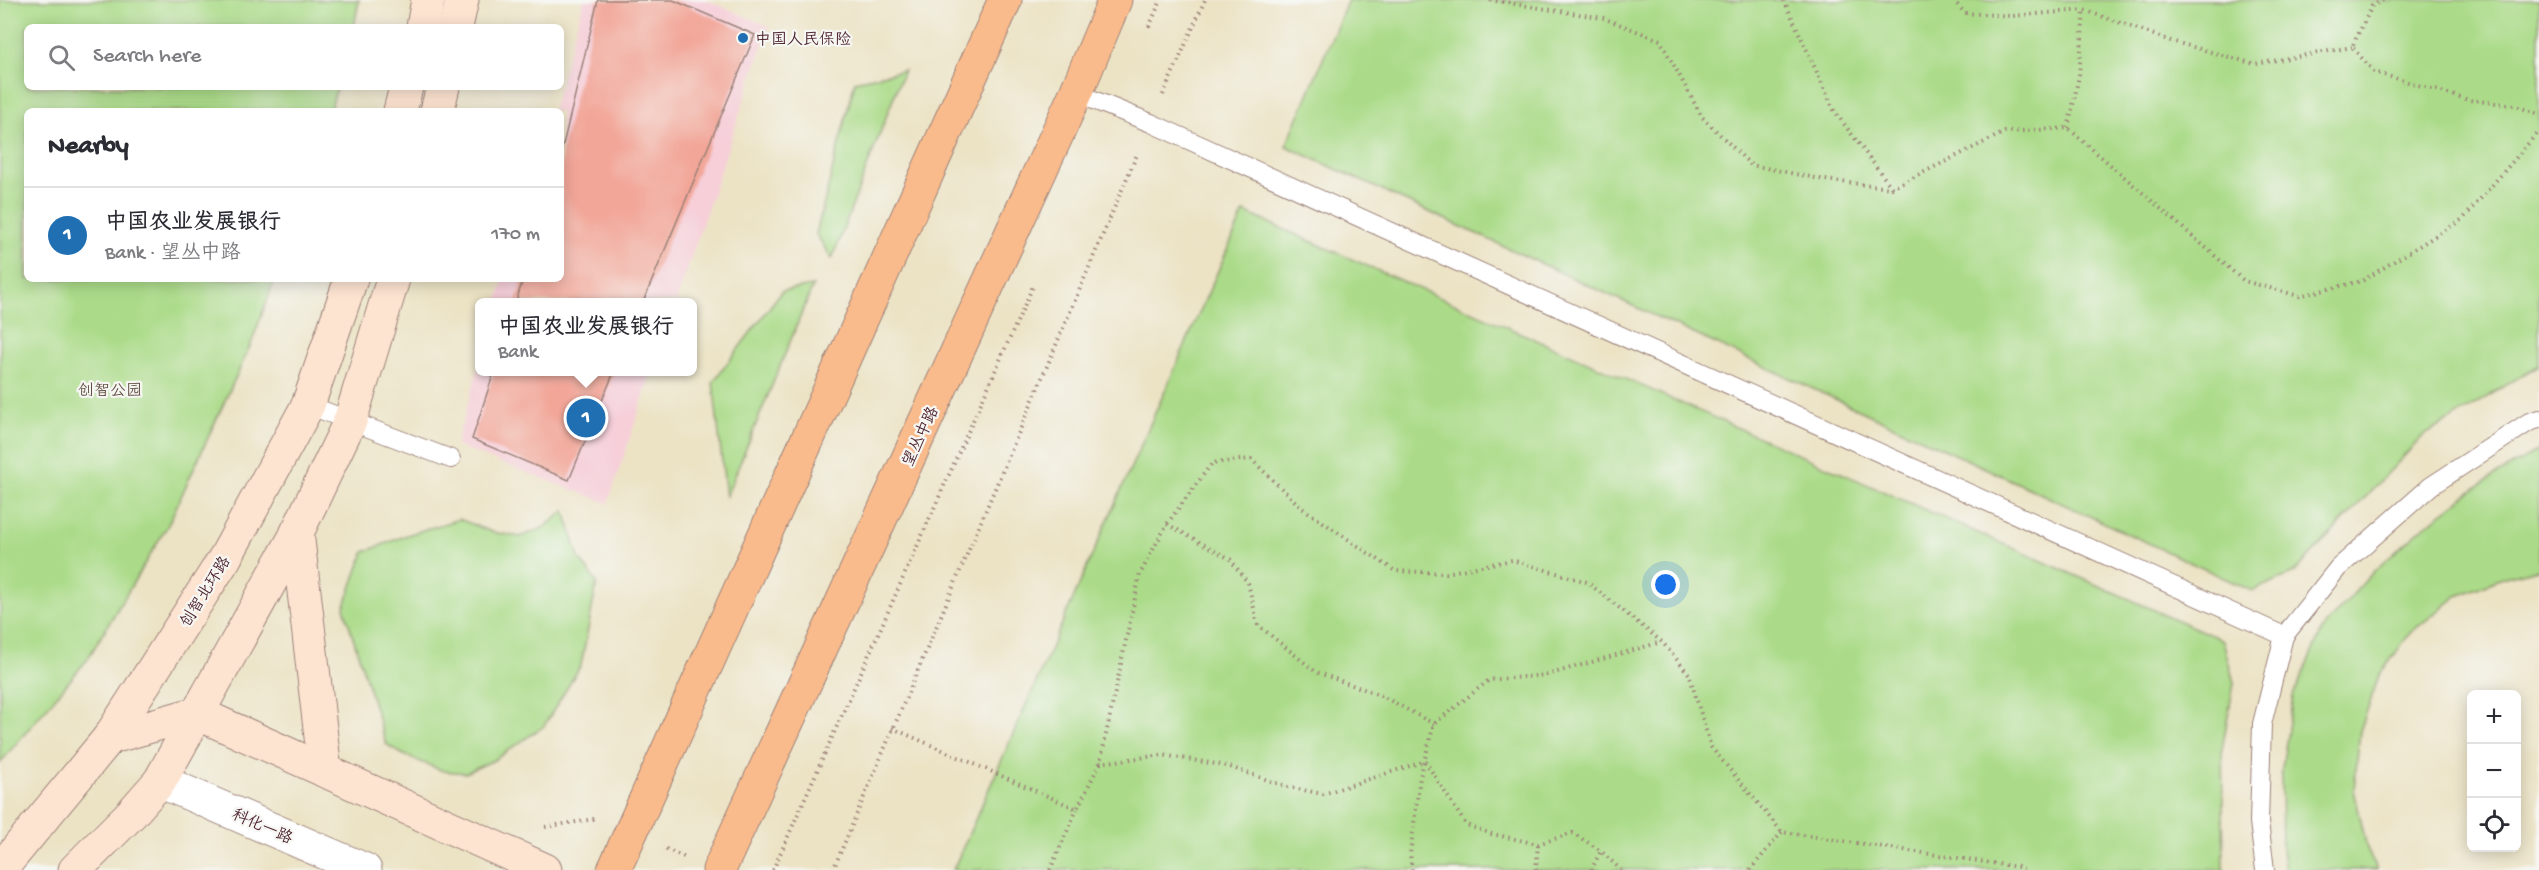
<!DOCTYPE html>
<html lang="en">
<head>
<meta charset="utf-8">
<style>
	body { margin:0; font-family:"Gochi Hand","LXGW WenKai TC",sans-serif; background:#f7f7f7; color:#2b2b33 }
	.controls { position:absolute; right:18px; bottom:18px; display:grid; overflow:hidden; border-radius:9px; box-shadow:0 3px 15px #0003 }
	.controls button { width:54px; height:54px; display:grid; place-items:center; padding:0; border:0; border-bottom:2px solid #e1e1e2; background:#fff; color:#2b2b33; font:30px sans-serif }
	.you { position:absolute; left:1666px; top:585px; width:21px; height:21px; margin:-15px; border:4px solid #fff; border-radius:50%; background:#1a73e8; box-shadow:0 0 0 9px #1a73e833 }
	.badge { display:grid; place-items:center; width:39px; height:39px; border-radius:50%; background:#1f6fb2; color:#fff; font-size:20px; font-weight:700 }
	.pin { position:absolute; translate:-50% -50%; border:3px solid #fff; box-shadow:0 2px 6px #0006 }
	.popup { position:absolute; left:475px; top:298px; width:222px; height:78px; box-sizing:border-box; display:grid; place-content:center; border-radius:9px; background:#fff; filter:drop-shadow(0 2px 4px #0005); font-size:20px; white-space:nowrap; color:#7c7c81 }
	.popup b { font-size:22px; color:#2b2b33 }
	.popup::after { content:''; position:absolute; left:50%; top:100%; margin-left:-12px; border:12px solid transparent; border-top-color:#fff }
	.list { margin:0; padding:0; list-style:none }
	h2 { display:flex; justify-content:space-between; align-items:center; height:78px; margin:0; padding:0 24px; font-size:26px }
	h2 small { font-size:20px; font-weight:400; color:#7c7c81 }
	.list li { display:grid; grid-template-columns:39px 1fr auto; gap:18px; align-items:center; box-sizing:border-box; height:96px; padding:0 24px; border-top:2px solid #e1e1e2 }
	.list b { display:block; font-size:22px; white-space:nowrap }
	.list p { margin:0; font-size:20px; white-space:nowrap; color:#7c7c81 }
	.list em { font-size:20px; font-style:normal; color:#7c7c81 }
	.icon { flex:none; width:33px; height:33px; fill:none; stroke:currentColor; stroke-width:2; stroke-linecap:round; stroke-linejoin:round }
	.map { position:relative; flex:none; width:2539px; height:870px; overflow:hidden }
	.search { position:absolute; background:#fff; box-shadow:0 3px 15px #0003; left:24px; top:24px; width:540px; height:66px; display:flex; align-items:center; gap:15px; box-sizing:border-box; padding:0 21px; border-radius:9px; color:#7c7c81; font-size:22px }
	.panel { position:absolute; background:#fff; box-shadow:0 3px 15px #0003; left:24px; top:108px; width:540px; height:174px; border-radius:9px }
	.map>svg:first-child { display:block }
	.built { fill:#f6cfd9 }
	.green { fill:#abdb89; stroke:#7a7d5a; stroke-width:1.5 }
	.building { fill:#f2a698 }
	.lines { fill:none; stroke-linecap:round; stroke-linejoin:round }
	.service-casing { stroke:#9b8178; stroke-width:20 }
	.tertiary-casing { stroke:#9b8178; stroke-width:35 }
	.secondary-casing { stroke:#9b8178; stroke-width:35 }
	.primary-casing { stroke:#9b8178; stroke-width:35 }
	.path { stroke:#9b8178; stroke-width:4; stroke-dasharray:1.5 4.5; stroke-linecap:butt }
	.service { stroke:#fff; stroke-width:18 }
	.tertiary { stroke:#fff; stroke-width:33 }
	.secondary { stroke:#fde4d1; stroke-width:33 }
	.primary { stroke:#fabb8c; stroke-width:33 }
	.poi-dot { fill:#1f6fb2; stroke:#f6f6f2; stroke-width:2 }
	.labels { text-anchor:middle; stroke-width:4.5; stroke-linejoin:round; paint-order:stroke }
	.poi-label { font-size:16px; fill:#4a1f2b; stroke:#f6f6f2; text-anchor:start }
	.park-label { font-size:16px; fill:#624e42; stroke:#f6f6f2 }
	.street-label { font-size:16px; fill:#4a1f2b; stroke:#f6f6f2 }
</style>
</head>
<body>
<div class="map">
<svg width="2539" height="870" viewBox="0 0 2539 870">
	<rect width="100%" height="100%" fill="#f6f6f2"/>
	<filter id="ink" filterUnits="userSpaceOnUse"><feTurbulence type="fractalNoise" baseFrequency=".0167" numOctaves="2"/><feDisplacementMap in="SourceGraphic" scale="12" xChannelSelector="R" yChannelSelector="G"/><feConvolveMatrix kernelMatrix="1 2 1 2 8 2 1 2 1" color-interpolation-filters="sRGB"/></filter>
	<filter id="wash" filterUnits="userSpaceOnUse"><feTurbulence type="fractalNoise" baseFrequency=".008" numOctaves="4" result="noise"/><feDisplacementMap in="SourceGraphic" scale="24" xChannelSelector="R" yChannelSelector="G"/><feGaussianBlur stdDeviation="1.35" result="paint"/><feColorMatrix in="noise" values="0 0 0 0 0 0 0 0 0 0 0 0 0 0 0 0 0 1.4 0 .05"/><feComposite in="paint" operator="in"/></filter>
	<g filter="url(#wash)">
		<rect width="100%" height="100%" fill="#ece3c5"/>
		<g class="built">
			<polygon points="584,0 706,0 769,26 676,302 497,302 504,279 561,279 561,111 552,111 559,87 561,87 561,79"/>
			<polygon points="479,365 480,372 652,372 608,503 456,446"/>
		</g>
		<g class="green">
			<polygon points="0,0 359,0 354,27 27,27 27,87 337,87 330,111 27,111 27,279 275,279 251,344 168,525 87,660 0,763"/>
			<polygon points="1348,0 2539,0 2539,365 2422,437 2294,573 2252,591 1286,146"/>
			<polygon points="904,70 832,259 816,234 855,81"/>
			<polygon points="1244,212 2223,640 2234,683 2222,749 2224,870 953,870"/>
			<polygon points="813,286 726,497 713,382 782,291"/>
			<polygon points="2539,450 2539,569 2505,577 2457,596 2410,633 2379,676 2360,731 2354,790 2367,848 2377,870 2285,870 2282,850 2281,775 2293,696 2323,628 2374,571 2426,525 2484,482"/>
			<polygon points="565,511 579,558 597,583 581,665 544,726 494,760 466,773 443,771 402,754 386,744 344,608 364,552 407,535 459,519 492,532 520,537 543,528"/>
		</g>
		<g id="blocks">
			<g class="building">
				<polygon points="598,0 673,0 755,35 643,302 516,302 523,279 561,279 561,153"/>
				<polygon points="494,372 614,372 569,480 472,439"/>
			</g>
		</g>
	</g>
	<g filter="url(#ink)">
		<use href="#blocks" fill-opacity="0" stroke="#9b8178" stroke-width="1.5"/>
		<g class="lines">
			<g class="service-casing">
				<g id="service">
					<polyline points="1076,93 1151,123 2284,636"/>
					<polyline points="308,405 451,459"/>
					<polyline points="2265,870 2259,822 2262,724 2284,636 2338,568 2431,486 2529,422 2539,419"/>
				</g>
			</g>
			<g class="tertiary-casing">
				<polyline id="tertiary" points="160,781 365,870"/>
			</g>
			<g class="secondary-casing">
				<g id="secondary">
					<polyline points="423,27 428,0"/>
					<polyline points="456,27 462,0"/>
					<polyline points="400,111 406,87"/>
					<polyline points="437,111 443,87"/>
					<polyline points="297,532 325,771"/>
					<polyline points="109,738 197,713 545,870"/>
					<polyline points="0,870 109,738 225,558 308,405 351,279"/>
					<polyline points="75,870 131,814 160,781 295,537 350,421 393,279"/>
				</g>
			</g>
			<g class="primary-casing">
				<g id="primary">
					<polyline points="614,870 1005,0"/>
					<polyline points="719,870 1076,93 1115,0"/>
				</g>
			</g>
			<g class="path">
				<polyline points="1490,0 1603,18 1660,40 1702,117 1751,165 1825,180 1892,188 2005,132 2068,128 2244,281 2299,296 2362,281 2463,219 2539,131"/>
				<polyline points="1784,0 1835,112 1892,188"/>
				<polyline points="1953,0 1965,13 2012,16 2084,10 2171,41 2255,64 2352,47"/>
				<polyline points="2383,0 2372,6 2352,47 2374,72 2469,100 2513,105 2539,114"/>
				<polyline points="1149,27 1161,0"/>
				<polyline points="1163,95 1205,0"/>
				<polyline points="2068,128 2079,76 2084,10"/>
				<polyline points="1167,524 1230,559 1248,583 1258,625 1316,672 1380,695 1434,724"/>
				<polyline points="892,728 1077,809 1100,763 1140,574 1167,524 1212,463 1251,459 1302,508 1395,571 1446,573 1512,560 1587,582 1662,642 1689,674 1711,747 1782,832 2018,867 2024,870"/>
				<polyline points="1100,763 1163,755 1227,766 1288,787 1323,794 1425,761 1466,825 1492,834 1538,844 1573,833 1601,851"/>
				<polyline points="545,827 594,819"/>
				<polyline points="666,849 684,857"/>
				<polyline points="773,870 1033,286"/>
				<polyline points="833,870 1138,152"/>
				<polyline points="1050,870 1077,809"/>
				<polyline points="1412,870 1410,854 1420,777 1434,724 1489,680 1547,675 1661,642"/>
				<polyline points="1536,870 1538,844"/>
				<polyline points="1591,870 1601,851 1621,870"/>
				<polyline points="1750,870 1782,832"/>
			</g>
			<use href="#service" class="service"/>
			<use href="#tertiary" class="tertiary"/>
			<use href="#secondary" class="secondary"/>
			<use href="#primary" class="primary"/>
		</g>
	</g>
	<circle class="poi-dot" cx="743" cy="38" r="6"/>
	<g class="labels">
		<g class="poi-label">
			<text x="755" y="44">中国人民保险</text>
		</g>
		<g class="park-label">
			<text x="110" y="395">创智公园</text>
		</g>
		<g class="street-label">
			<text transform="translate(919 436) rotate(-65)" y="6">望丛中路</text>
			<text transform="translate(204 591) rotate(-58)" y="6">创智北环路</text>
			<text transform="translate(263 825) rotate(24)" y="6">科化一路</text>
		</g>
	</g>
</svg>
<div class="controls">
<button>+</button>
<button>−</button>
<button><svg class="icon" aria-label="locate" viewBox="0 0 24 24"><circle cx="12" cy="12" r="6"/><path d="M12 2v4M12 18v4M2 12h4M18 12h4"/></svg></button>
</div>
<div class="you"></div>
<div class="pin badge" style="left:586px;top:418px">1</div>
<div class="popup"><b>中国农业发展银行</b>Bank</div>
<div class="search"><svg class="icon" aria-label="search" viewBox="0 0 24 24"><circle cx="10" cy="10" r="6"/><path d="M15 15l6 6"/></svg>Search here</div>
<section class="panel">
<h2>Nearby<small></small></h2>
<ul class="list">
<li><span class="badge">1</span><div><b>中国农业发展银行</b><p>Bank · 望丛中路</p></div><em>170 m</em></li>
</ul>
</section>
</div>
</body>
</html>
